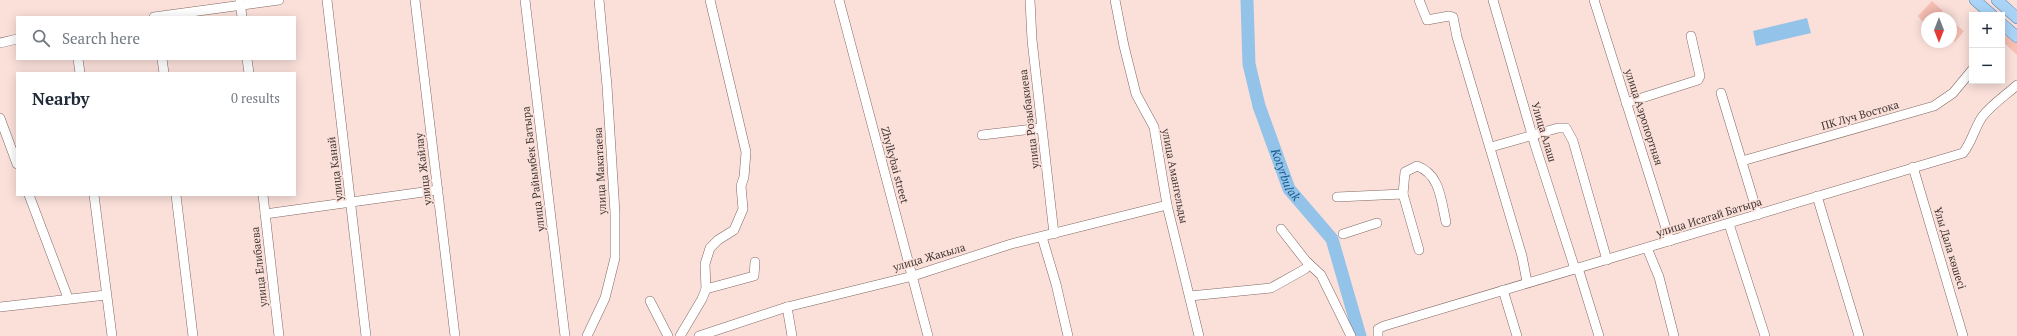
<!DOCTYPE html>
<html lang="en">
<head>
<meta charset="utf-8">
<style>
	body { margin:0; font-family:"PT Serif",serif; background:#f6f6f7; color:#1f2937 }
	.controls { position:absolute; right:12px; top:12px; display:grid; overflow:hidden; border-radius:0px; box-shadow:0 2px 10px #0003 }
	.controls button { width:36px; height:36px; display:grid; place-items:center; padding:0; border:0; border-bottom:1px solid #e0e1e3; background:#fff; color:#1f2937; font:20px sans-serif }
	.compass { position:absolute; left:1921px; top:12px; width:36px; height:36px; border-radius:50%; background:#fff; box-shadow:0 2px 10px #0003; rotate:180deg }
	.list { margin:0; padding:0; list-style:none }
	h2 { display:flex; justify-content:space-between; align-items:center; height:52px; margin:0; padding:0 16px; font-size:17px }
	h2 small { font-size:13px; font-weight:400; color:#747a83 }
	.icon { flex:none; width:22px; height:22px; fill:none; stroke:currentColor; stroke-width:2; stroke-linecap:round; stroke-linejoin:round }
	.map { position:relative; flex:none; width:2017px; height:336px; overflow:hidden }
	.search { position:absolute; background:#fff; box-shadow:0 2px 10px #0003; left:16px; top:16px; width:280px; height:44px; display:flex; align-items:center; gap:10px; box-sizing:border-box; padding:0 14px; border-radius:0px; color:#747a83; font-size:15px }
	.panel { position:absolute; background:#fff; box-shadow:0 2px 10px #0003; left:16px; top:72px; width:280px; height:124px; border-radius:0px }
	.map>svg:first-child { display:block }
	.green { fill:#f8bfb3 }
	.water { fill:#94c3ea }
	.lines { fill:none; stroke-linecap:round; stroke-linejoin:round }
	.river { stroke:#94c3ea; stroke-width:13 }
	.minor-casing { stroke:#806863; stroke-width:10 }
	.major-casing { stroke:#608aae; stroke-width:12 }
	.minor { stroke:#fff; stroke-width:9 }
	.major { stroke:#aad4f7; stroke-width:11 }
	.labels { text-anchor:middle; stroke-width:3.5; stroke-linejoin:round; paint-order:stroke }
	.street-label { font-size:11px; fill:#3f3532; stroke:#fbe0da }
	.water-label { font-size:12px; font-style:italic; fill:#135c8d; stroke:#fbe0da }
</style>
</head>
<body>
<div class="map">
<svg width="2017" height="336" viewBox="0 0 2017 336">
	<rect width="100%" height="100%" fill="#fbe0da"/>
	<g class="green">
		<polygon points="1932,1 1943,11 1936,18 1926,18 1923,22 1918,16"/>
		<polygon points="1954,23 1964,31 1955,42 1951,38 1951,35 1955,30 1951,26"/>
		<polygon points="2007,34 2017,42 2017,55 2002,41"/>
	</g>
	<polygon class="water" points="1807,18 1811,33 1756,46 1753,31"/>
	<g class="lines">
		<path class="river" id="s1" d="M 1247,0 L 1249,64 L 1259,106 L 1289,189 L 1332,239 L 1360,336"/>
		<g class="minor-casing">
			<g id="minor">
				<polyline points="327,0 366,336"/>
				<polyline points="415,0 455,336"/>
				<polyline points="525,0 565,336"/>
				<polyline points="839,0 928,336"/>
				<polyline points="1030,0 1032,40 1054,234"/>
				<polyline points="1115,0 1124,46 1136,94 1154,127 1167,205 1199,336"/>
				<polyline points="1419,0 1427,20 1449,16 1453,17 1457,37 1522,256 1527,282"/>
				<polyline points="1493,0 1535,145 1575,269"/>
				<polyline points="1594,0 1670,241"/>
				<polyline points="240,1 242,17"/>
				<polyline points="154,17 279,0"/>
				<polyline points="0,43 17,39"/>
				<polyline points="78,59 80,73"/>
				<polyline points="162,59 164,73"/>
				<polyline points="247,59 249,73"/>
				<polyline points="1721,93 1758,215"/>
				<polyline points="1626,103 1698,80 1700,76 1691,36"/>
				<polyline points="0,118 17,164"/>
				<polyline points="982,135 1041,128"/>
				<polyline points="1491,147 1558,128 1566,128 1573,141 1607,260"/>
				<polyline points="1742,161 1934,106 1953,93 1972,70"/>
				<polyline points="1913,167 1963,336"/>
				<path d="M 1403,194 L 1405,172 L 1417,166 C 1440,174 1441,200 1446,222"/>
				<polyline points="29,195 68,298"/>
				<polyline points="94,195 112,336"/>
				<polyline points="176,195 193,336"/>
				<polyline points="263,195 279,336"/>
				<polyline points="1817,196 1859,336"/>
				<polyline points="1337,197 1403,194 1419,250"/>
				<polyline points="265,214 438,190"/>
				<polyline points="1729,224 1765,336"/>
				<polyline points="1281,229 1306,261 1321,275 1351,336"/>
				<polyline points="1343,234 1377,223"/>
				<polyline points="1042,237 1056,284 1068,336"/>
				<polyline points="1647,248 1659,277 1674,336"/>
				<polyline points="1578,268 1599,336"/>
				<polyline points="706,289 754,276 755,262"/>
				<polyline points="1503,290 1517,336"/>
				<polyline points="1190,296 1271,288 1305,269 1309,264"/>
				<polyline points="650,301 668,336"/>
				<polyline points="0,307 106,295"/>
				<polyline points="787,307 792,336"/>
				<polyline points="587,336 605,298 615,258 615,213 607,86 599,0"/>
				<polyline points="680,336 702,299 706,289 705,264 710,248 718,240 734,230 743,209 741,186 744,177 746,152 710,0"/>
				<polyline points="699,336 787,307 913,276 1011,244 1167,205"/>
				<path d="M 1378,336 L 1378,329 L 1384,326 L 1963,153 C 1972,142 1974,129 1982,117 C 1991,105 2006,95 2017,85"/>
			</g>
		</g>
		<g class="major-casing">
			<g id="major">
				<polyline points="1975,0 1992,15"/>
				<polyline points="1997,0 2017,18"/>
				<polyline points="2002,24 2017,37"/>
			</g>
		</g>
		<use href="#minor" class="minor"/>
		<use href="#major" class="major"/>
	</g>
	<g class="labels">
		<g class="street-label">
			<text transform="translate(1860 115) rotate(-16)" y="4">ПК Луч Востока</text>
			<text transform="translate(1644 117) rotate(72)" y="4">улица Аэропортная</text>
			<text transform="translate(1029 119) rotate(-97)" y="4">улица Розыбакиева</text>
			<text transform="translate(1544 132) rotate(73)" y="4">Улица Алаш</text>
			<text transform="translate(895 165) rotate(75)" y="4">Zhylkybai street</text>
			<text transform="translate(335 169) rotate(-97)" y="4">улица Канай</text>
			<text transform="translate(423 169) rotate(-97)" y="4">улица Жайлау</text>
			<text transform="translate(533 169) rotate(-97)" y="4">улица Райымбек Батыра</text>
			<text transform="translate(600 171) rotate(-93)" y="4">улица Макатаева</text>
			<text transform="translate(1175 176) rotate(79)" y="4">улица Амангельды</text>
			<text transform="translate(1709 217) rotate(-17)" y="4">улица Исатай Батыра</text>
			<text transform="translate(1950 248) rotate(73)" y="4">Ұлы Дала көшесі</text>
			<text transform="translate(929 257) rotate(-16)" y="4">улица Жакыла</text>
			<text transform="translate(259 267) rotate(-96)" y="4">улица Елибаева</text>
		</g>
		<g class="water-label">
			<text dy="4" stroke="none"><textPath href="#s1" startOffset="181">Kotyrbulak</textPath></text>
		</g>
	</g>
</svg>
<div class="controls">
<button>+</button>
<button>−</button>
</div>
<svg class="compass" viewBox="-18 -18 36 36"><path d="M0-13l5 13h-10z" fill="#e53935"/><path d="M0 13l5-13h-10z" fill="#747a83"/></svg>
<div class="search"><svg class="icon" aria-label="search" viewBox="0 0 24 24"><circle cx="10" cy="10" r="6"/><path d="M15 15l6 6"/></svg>Search here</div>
<section class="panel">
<h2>Nearby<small>0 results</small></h2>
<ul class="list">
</ul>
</section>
</div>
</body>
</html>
